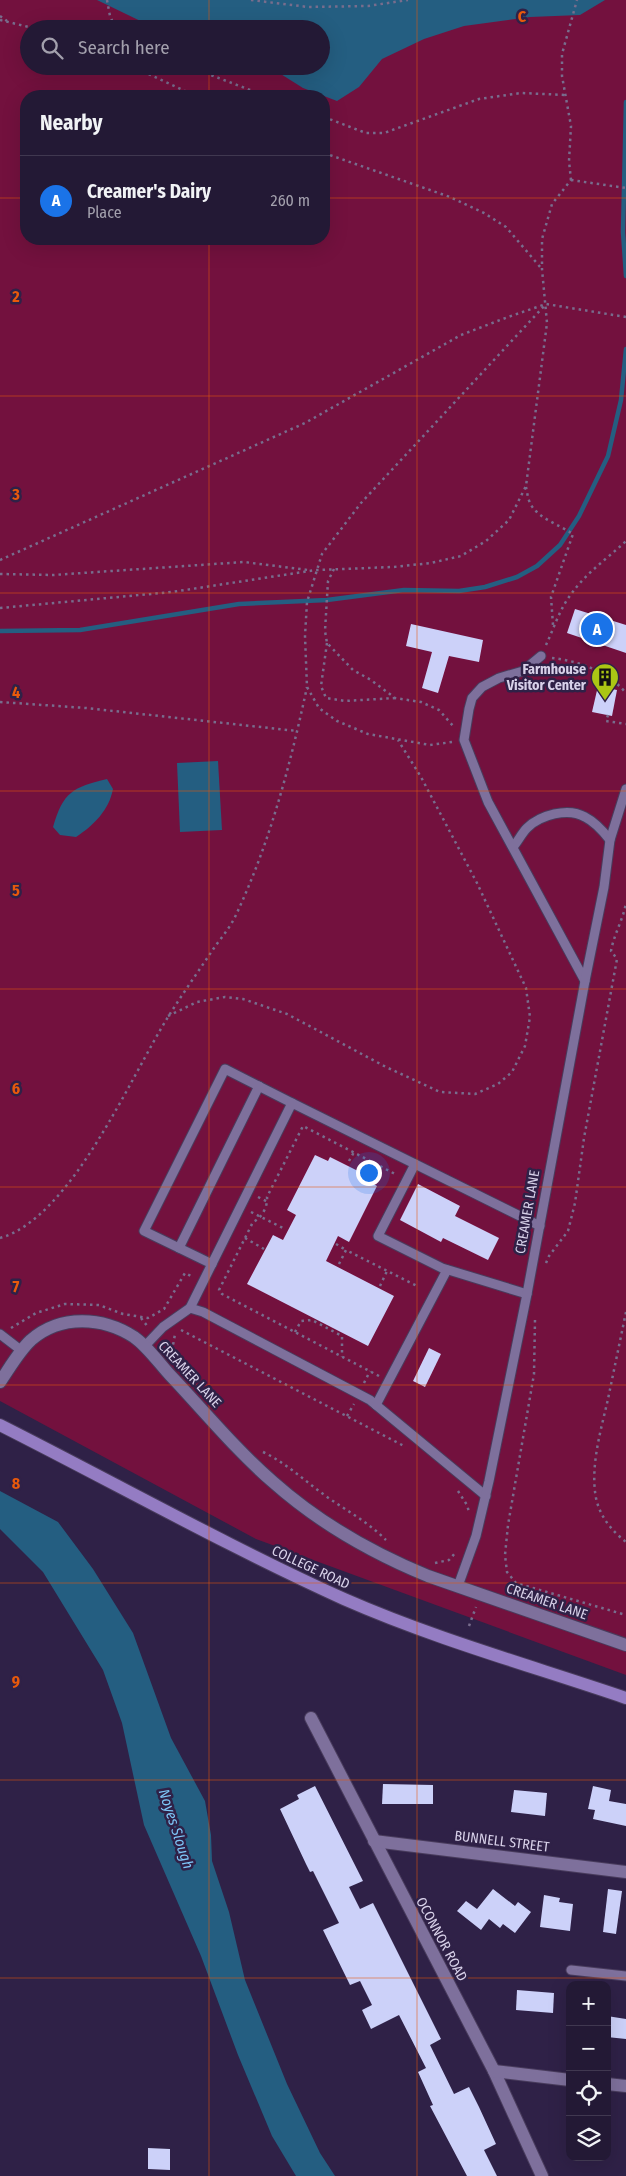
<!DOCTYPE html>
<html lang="en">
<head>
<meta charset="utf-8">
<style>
	body { margin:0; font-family:"Fira Sans Condensed",sans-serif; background:#2b223d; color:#f1f3f6 }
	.controls { position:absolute; right:15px; bottom:15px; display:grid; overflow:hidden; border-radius:10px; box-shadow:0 5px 20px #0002 }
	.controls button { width:45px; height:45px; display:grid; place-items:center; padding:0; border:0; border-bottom:1px solid #403850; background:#231935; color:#f1f3f6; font:25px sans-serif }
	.you { position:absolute; left:368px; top:1172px; width:18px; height:18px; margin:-12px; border:4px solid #fff; border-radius:50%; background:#1a73e8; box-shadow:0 0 0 8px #1a73e833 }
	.badge { display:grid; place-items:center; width:32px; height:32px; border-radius:50%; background:#1a73e8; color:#fff; font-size:16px; font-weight:700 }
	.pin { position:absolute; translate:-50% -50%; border:2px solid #fff; box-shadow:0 1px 5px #0006 }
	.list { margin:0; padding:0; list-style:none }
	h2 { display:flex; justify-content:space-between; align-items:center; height:65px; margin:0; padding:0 20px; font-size:21px }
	h2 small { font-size:16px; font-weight:400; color:#a3a0ad }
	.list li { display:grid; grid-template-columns:32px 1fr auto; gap:15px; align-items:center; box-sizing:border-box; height:90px; padding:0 20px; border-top:1px solid #403850 }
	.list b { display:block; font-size:19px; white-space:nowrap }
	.list p { margin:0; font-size:16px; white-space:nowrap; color:#a3a0ad }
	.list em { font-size:16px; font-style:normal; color:#a3a0ad }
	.icon { flex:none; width:28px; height:28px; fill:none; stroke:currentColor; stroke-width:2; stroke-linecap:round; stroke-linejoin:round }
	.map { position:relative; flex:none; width:626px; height:2176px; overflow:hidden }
	.search { position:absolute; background:#231935; box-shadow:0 5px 20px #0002; left:20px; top:20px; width:310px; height:55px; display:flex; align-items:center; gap:12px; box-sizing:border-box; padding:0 18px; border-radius:28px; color:#a3a0ad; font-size:19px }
	.panel { position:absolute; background:#231935; box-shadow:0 5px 20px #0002; left:20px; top:90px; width:310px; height:155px; border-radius:20px }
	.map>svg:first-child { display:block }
	.green { fill:#73113e; fill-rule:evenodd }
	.water { fill:#245e81 }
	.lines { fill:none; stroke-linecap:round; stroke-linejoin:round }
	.stream { stroke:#245e81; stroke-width:4.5 }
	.building { fill:#ccd1f9 }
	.service-casing { stroke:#493c5d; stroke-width:11 }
	.minor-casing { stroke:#493c5d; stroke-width:14 }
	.primary-casing { stroke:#493c5d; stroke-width:14 }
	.path { stroke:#786d8d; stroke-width:2.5; stroke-dasharray:2.5 4; stroke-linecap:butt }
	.service { stroke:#7e709c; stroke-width:9 }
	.minor { stroke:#7e709c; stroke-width:12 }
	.primary { stroke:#947cc3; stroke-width:12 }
	.grid { fill:none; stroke:#e8590c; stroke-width:1; stroke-opacity:0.55 }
	.labels { text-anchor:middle; stroke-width:5; stroke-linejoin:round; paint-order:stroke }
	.poi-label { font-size:14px; font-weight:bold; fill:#d8d1e9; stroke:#2f2147; text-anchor:end }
	.street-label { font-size:14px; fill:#d8d1e9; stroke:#2f2147 }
	.water-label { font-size:15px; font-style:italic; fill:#7ec7f8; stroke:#2f2147 }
	.grid-label { font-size:16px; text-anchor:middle; font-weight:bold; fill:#e8590c; stroke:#2f2147; stroke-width:5; stroke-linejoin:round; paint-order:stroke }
</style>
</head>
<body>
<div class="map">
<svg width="626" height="2176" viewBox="0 0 626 2176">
	<rect width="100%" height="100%" fill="#2f2147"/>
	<path class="green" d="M 0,0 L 626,0 L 626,1675 L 256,1539 L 0,1401 ZM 29,29 L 321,29 L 321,66 L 29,66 ZM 26,96 L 324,96 L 324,239 L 26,239 Z"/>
	<g class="water">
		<polygon points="97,0 605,0 580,15 530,17 464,26 424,39 382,59 359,87 337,101 303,88 268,66 321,66 321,29 157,29"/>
		<polygon points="218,761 222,830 180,832 177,763"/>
		<path d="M 107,779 L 113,789 C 109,810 94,825 76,837 L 60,835 L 53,827 C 63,792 73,787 107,779 Z"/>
		<polygon points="0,1491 58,1522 93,1569 133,1633 171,1738 205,1801 211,1835 212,1861 229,1912 245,1980 287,2084 320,2153 335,2176 296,2176 272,2136 238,2055 201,1956 144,1825 122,1723 103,1670 43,1572 0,1529"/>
	</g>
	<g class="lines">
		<g class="stream">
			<polyline points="626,102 623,232 626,276"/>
			<polyline points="0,631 80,630 239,604 327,600 404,590 459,591 485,587 517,577 537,566 560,545 579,516 608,456 621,400 626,349"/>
		</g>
	</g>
	<g class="building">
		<polygon points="575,609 626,625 626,653 567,633"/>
		<polygon points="411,624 483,640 479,662 449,656 438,693 422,688 432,652 406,646"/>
		<polygon points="598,686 617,690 612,716 592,712"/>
		<polygon points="315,1155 328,1161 330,1157 366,1175 364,1179 377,1186 349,1242 338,1236 326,1261 394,1296 368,1346 247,1284 273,1235 283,1240 296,1215 287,1210"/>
		<polygon points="418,1184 460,1206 455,1216 499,1238 488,1260 443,1238 441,1242 400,1220"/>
		<polygon points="429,1348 441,1354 425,1387 413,1381"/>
		<polygon points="383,1784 433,1785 433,1804 382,1804"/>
		<polygon points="315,1786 363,1881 349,1887 360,1909 373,1903 441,2039 430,2045 454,2094 469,2087 479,2107 496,2144 484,2150 497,2176 467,2176 430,2106 433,2105 418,2072 426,2068 399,2015 371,2029 362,2010 372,2005 360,1981 350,1985 323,1930 339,1923 313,1871 310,1872 306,1864 280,1809 299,1799 297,1795"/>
		<polygon points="593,1786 611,1790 609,1801 626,1804 626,1826 593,1819 595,1810 588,1809"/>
		<polygon points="514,1790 547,1793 545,1816 511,1812"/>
		<polygon points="493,1889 515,1906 518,1902 531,1912 515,1933 503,1924 500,1928 489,1919 481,1930 457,1911 466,1901 477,1909"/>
		<polygon points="608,1889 622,1891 616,1934 603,1932"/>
		<polygon points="544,1895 560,1898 559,1902 573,1904 570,1931 540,1927"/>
		<polygon points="517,1990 554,1993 553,2013 516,2010"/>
		<polygon points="607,2016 626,2019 626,2039 607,2037"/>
		<polygon points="148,2148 170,2149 170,2170 148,2169"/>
	</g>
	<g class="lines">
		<g class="service-casing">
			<g id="service">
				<polyline points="541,656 523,671 499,678 482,687 472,698 469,709 464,740 488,802 585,981"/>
				<path d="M 513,847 C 518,841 522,833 527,828 C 540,815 568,807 585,817 C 595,822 603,831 610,840"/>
				<polyline points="415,1164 378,1236 442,1268 527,1294"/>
				<polyline points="179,1248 259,1086"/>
				<polyline points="212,1264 144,1231 225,1069 292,1103"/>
				<polyline points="190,1308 292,1103 540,1226"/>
				<polyline points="0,1334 22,1351"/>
				<polyline points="144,1347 163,1327 190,1308 203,1312 370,1400 486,1496"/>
				<polyline points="376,1405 447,1270"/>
				<polyline points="458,1586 476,1536 489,1481 527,1294 585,981 604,887 610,840 626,789"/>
				<polyline points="571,1970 626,1976"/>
			</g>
		</g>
		<g class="minor-casing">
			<g id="minor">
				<path d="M 0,1382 C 9,1369 19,1351 31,1340 C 61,1314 103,1317 134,1337 C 147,1346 159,1363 170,1375 C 204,1411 236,1450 273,1482 C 318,1522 372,1553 428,1576 L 626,1645"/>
				<polyline points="311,1718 494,2071 542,2176"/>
				<polyline points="374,1841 626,1872"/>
				<polyline points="494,2071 570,2080"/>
				<polyline points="607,2084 626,2086"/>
			</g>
		</g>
		<g class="primary-casing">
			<path id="primary" d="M 0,1425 C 115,1483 227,1546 344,1599 C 435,1639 532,1666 626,1698"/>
		</g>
		<g class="path">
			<polyline points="107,0 110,16 116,29"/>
			<polyline points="251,0 308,7 368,6 408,0"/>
			<polyline points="0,16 7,21"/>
			<polyline points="0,20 37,29"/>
			<polyline points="131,66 196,96"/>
			<polyline points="187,66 266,96"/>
			<polyline points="324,117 366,133 384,133 479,99 521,93 565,95"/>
			<polyline points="324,153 450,197 484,213 506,227 541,268"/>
			<polyline points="571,180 569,161 571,126 562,76 562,54 577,0"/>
			<polyline points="571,180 626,188"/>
			<path d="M 526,487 C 527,492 528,499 530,503 C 537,518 560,525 573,534 L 551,597 L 553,625"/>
			<polyline points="0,560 305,423 461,335 508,317 546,304 626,317"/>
			<polyline points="334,569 328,581 325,631 327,643 353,670 371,680 395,698 421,702 439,710 454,727"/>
			<polyline points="0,574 53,575 244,562 308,570"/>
			<polyline points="0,608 172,592 316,570 393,567 431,563 461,556 486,541 509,520 526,486 547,323 542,269 542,239 552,204 571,180"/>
			<polyline points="327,643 321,686 326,698 345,701 395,698"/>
			<path d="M 546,645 C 554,628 560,608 572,593 C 586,573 608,558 626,541"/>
			<path d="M 552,658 C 580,661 608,672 626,693"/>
			<polyline points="0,702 86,708 297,731"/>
			<polyline points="608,715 606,721 626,724"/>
			<polyline points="452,742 430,745 368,734 337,721 319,708 307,687 305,636 307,602 322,554 361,503 546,304"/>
			<polyline points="168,1016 197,1002 225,997 243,999 287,1014 386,1067 440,1092 475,1094 498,1084 512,1072 525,1046 530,1017 526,988 477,883 421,777 398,740"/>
			<polyline points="349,1161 354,1152"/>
			<polyline points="258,1197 268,1202"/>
			<polyline points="251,1212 283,1228"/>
			<path d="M 0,1238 C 71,1218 130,1078 168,1017 C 183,993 200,969 216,945 C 223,936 230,927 235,917 C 270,843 290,766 307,687"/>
			<polyline points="245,1238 264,1249"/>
			<polyline points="336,1244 346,1250"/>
			<path d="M 546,1263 L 549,1256 L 568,1231 L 575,1203 L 584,1138 L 617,959 L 611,951 C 614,934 623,920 626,903"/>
			<polyline points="339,1264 346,1250 417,1286"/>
			<polyline points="380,1286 387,1271"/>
			<path d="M 626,1312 C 620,1341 614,1370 608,1399 C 601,1430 590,1466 596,1498 C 600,1517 612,1531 626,1542"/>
			<polyline points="141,1318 148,1327"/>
			<polyline points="535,1320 534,1374 508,1525 505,1555 507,1572 516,1583 626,1615"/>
			<polyline points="11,1328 36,1313 65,1304 99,1305 123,1314 148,1318 164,1309 185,1273 193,1277"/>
			<polyline points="181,1330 404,1446"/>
			<polyline points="295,1332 301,1321 312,1320 342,1336 342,1357"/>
			<polyline points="164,1343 186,1370"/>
			<polyline points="172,1351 175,1334"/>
			<path d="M 379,1376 L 222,1294 L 219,1290 L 253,1222 C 262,1218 268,1206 267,1197 L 303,1126 L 397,1175"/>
			<polyline points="364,1383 370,1371"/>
			<polyline points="347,1416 354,1404"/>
			<path d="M 263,1452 C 288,1464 307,1483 330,1499 C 349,1512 369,1523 386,1540"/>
			<polyline points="458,1491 467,1505 469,1512"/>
			<polyline points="435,1563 449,1560 456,1552"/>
			<polyline points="469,1626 476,1607"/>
		</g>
		<use href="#service" class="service"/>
		<use href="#minor" class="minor"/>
		<use href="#primary" class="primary"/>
	</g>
	<path class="grid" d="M 209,0 L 209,29M 417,0 L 417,2176M 209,66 L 209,96M 0,198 L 26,198M 324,198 L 626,198M 209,239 L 209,2176M 0,396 L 626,396M 0,593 L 626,593M 0,791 L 626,791M 0,989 L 626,989M 0,1187 L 626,1187M 0,1385 L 626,1385M 0,1583 L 626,1583M 0,1780 L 626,1780M 0,1978 L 626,1978"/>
	<defs>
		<g id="building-pin" transform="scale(1.4375)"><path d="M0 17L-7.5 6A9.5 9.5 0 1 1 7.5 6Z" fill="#abc614" stroke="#2f2147"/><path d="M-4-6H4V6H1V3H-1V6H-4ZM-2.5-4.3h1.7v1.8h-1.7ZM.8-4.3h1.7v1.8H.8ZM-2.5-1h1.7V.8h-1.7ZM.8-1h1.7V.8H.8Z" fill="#111"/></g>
	</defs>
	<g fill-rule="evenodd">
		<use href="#building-pin" x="605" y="677"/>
	</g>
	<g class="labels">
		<g class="poi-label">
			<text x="586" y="674">Farmhouse<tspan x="586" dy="16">Visitor Center</tspan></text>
		</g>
		<g class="street-label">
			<text transform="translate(527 1212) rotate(-80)" y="5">CREAMER LANE</text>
			<text transform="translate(190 1374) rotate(47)" y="5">CREAMER LANE</text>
			<text transform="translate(311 1567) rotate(25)" y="5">COLLEGE ROAD</text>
			<text transform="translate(547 1601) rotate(19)" y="5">CREAMER LANE</text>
			<text transform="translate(502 1841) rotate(7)" y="5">BUNNELL STREET</text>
			<text transform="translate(442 1939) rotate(62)" y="5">OCONNOR ROAD</text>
		</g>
		<g class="water-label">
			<text transform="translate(176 1829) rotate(72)" y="5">Noyes Slough</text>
		</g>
	</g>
	<g class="grid-label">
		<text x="522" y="22">C</text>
		<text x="16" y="302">2</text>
		<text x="16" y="500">3</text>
		<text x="16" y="698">4</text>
		<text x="16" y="896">5</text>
		<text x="16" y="1094">6</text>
		<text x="16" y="1292">7</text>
		<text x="16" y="1489">8</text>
		<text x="16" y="1687">9</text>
	</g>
</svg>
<div class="controls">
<button>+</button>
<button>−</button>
<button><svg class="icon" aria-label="locate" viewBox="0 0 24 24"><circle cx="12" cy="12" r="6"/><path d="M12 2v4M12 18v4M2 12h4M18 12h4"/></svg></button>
<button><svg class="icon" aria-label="layers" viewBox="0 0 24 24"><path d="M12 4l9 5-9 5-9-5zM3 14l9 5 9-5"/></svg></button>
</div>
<div class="you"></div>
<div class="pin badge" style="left:597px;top:629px">A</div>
<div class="search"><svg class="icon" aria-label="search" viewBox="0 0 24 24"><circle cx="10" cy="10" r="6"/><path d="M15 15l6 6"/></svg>Search here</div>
<section class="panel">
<h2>Nearby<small></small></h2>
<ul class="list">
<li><span class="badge">A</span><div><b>Creamer's Dairy</b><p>Place</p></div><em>260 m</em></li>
</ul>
</section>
</div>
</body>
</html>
